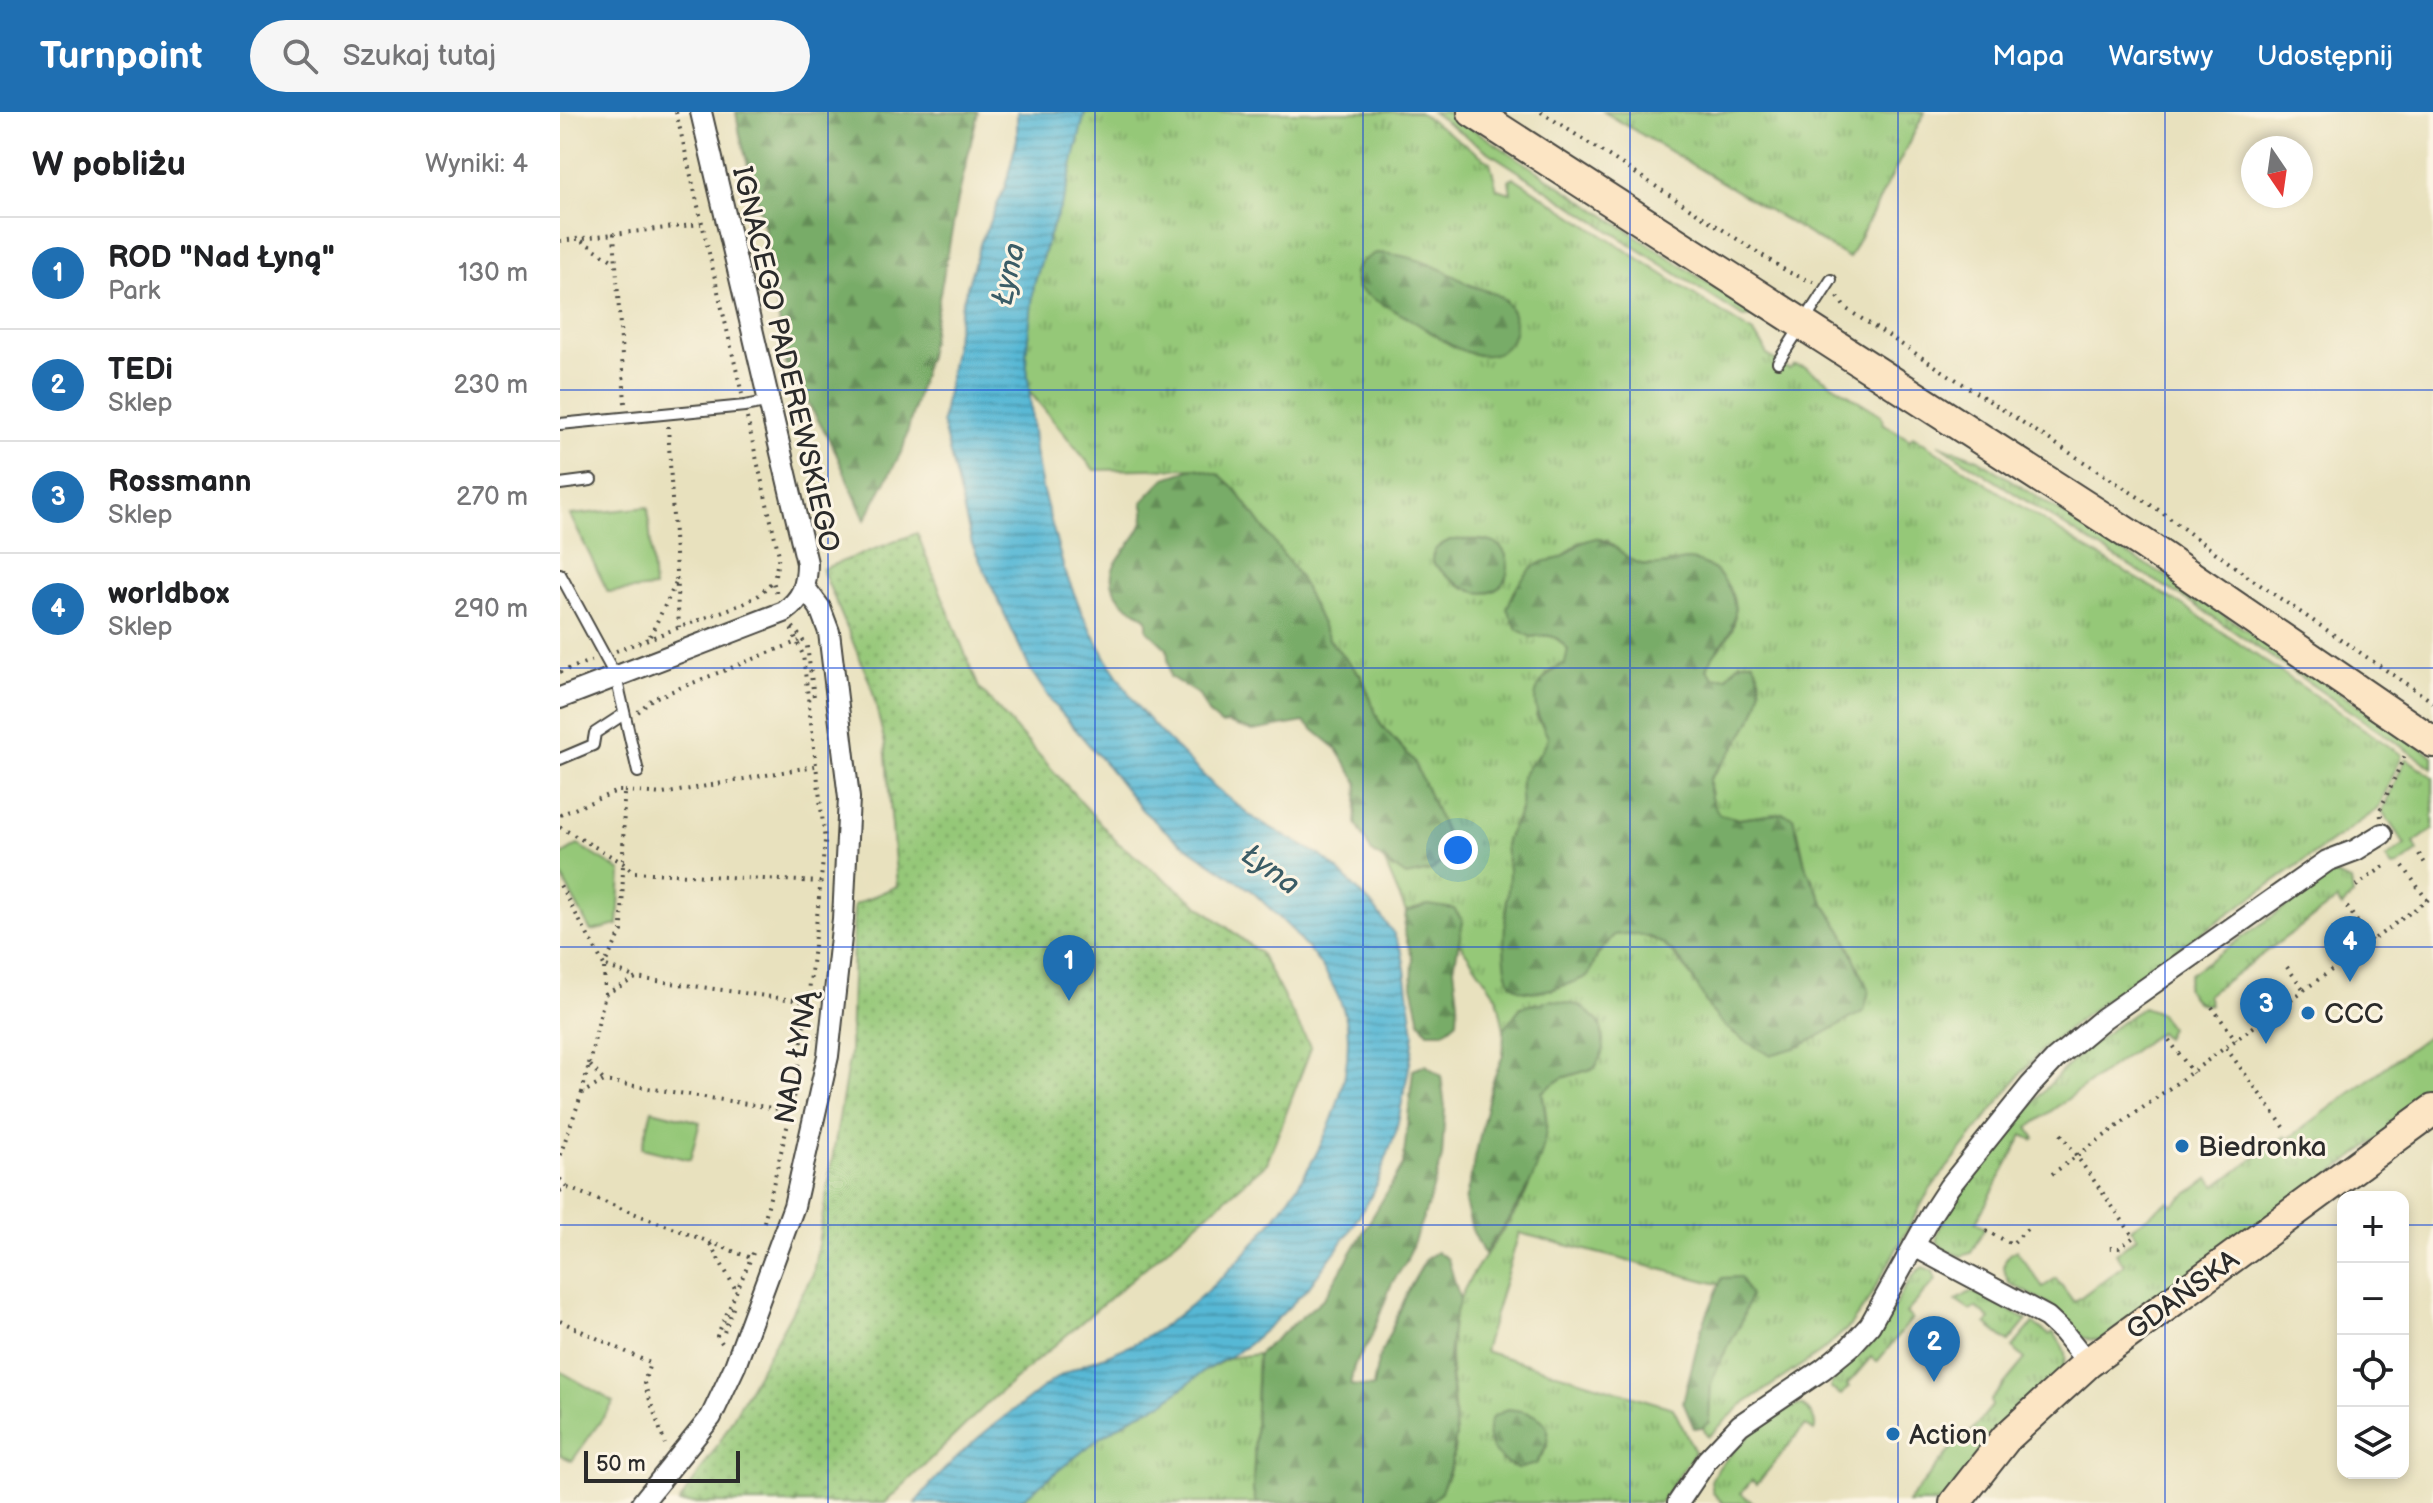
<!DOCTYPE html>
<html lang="pl">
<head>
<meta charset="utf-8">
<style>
	body { margin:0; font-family:"Balsamiq Sans",sans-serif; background:#f6f6f6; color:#202124 }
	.controls { position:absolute; right:24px; bottom:24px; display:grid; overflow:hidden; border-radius:16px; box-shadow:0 4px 12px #0003 }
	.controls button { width:72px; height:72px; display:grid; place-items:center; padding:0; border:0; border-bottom:2px solid #e0e0e0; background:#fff; color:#202124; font:40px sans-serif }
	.compass { position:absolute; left:1681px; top:24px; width:72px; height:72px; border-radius:50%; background:#fff; box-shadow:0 4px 12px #0003; rotate:167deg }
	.scale { position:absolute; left:24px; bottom:20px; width:156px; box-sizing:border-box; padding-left:8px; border:4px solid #2b2b2b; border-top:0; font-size:22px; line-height:28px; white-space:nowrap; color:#2b2b2b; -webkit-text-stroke:6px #fcf5e5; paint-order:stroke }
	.you { position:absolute; left:898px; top:738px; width:28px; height:28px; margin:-20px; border:6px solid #fff; border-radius:50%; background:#1a73e8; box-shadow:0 0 0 12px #1a73e833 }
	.badge { display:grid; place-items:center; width:52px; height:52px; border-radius:50%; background:#1f6fb2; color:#fff; font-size:26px; font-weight:700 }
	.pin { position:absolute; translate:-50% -66px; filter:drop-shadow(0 2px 4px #0008) }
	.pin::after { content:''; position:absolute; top:42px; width:28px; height:24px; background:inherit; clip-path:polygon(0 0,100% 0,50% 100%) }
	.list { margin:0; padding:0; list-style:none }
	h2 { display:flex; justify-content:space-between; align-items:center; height:104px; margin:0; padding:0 32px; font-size:34px }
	h2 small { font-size:26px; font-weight:400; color:#757577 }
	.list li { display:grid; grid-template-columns:52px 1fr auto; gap:24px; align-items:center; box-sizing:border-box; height:112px; padding:0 32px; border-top:2px solid #e0e0e0 }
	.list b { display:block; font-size:30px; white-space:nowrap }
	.list p { margin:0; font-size:26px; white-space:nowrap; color:#757577 }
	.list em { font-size:26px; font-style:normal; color:#757577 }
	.icon { flex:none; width:44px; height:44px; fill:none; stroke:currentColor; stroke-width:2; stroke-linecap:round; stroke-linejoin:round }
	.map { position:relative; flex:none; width:1873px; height:1391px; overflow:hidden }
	header { display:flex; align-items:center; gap:48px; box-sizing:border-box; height:112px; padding:0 40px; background:#1f6fb2; color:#fff }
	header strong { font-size:38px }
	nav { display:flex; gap:44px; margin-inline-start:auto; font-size:28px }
	.search { width:560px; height:72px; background:#f6f6f6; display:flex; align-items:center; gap:20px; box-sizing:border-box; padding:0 28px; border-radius:44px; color:#757577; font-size:30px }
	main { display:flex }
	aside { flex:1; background:#fff }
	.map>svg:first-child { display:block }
	.grass { fill:url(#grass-tufts); stroke:#607a52; stroke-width:2; fill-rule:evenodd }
	.forest { fill:url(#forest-firs); stroke:#526c4a; stroke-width:2 }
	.park { fill:#95c878; stroke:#607a52; stroke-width:2 }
	.garden { fill:url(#garden-dots); stroke:#607a52; stroke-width:2 }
	.water { fill:url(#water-rules); stroke:#407280; stroke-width:2 }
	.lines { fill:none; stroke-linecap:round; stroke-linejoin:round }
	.lane-casing { stroke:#474641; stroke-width:14 }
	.street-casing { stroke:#474641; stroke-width:24 }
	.secondary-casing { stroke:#474641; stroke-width:34 }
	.path { stroke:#474641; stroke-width:4; stroke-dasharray:2 6; stroke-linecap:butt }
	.lane { stroke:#fff; stroke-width:10 }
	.street { stroke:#fff; stroke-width:20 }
	.secondary { stroke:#fce5c4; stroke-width:30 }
	.grid { fill:none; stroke:#1d4ed8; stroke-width:2; stroke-opacity:0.55 }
	.poi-dot { fill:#1f6fb2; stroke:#fcf5e5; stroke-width:3 }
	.labels { text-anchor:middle; stroke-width:6; stroke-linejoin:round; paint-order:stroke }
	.street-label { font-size:28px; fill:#2b2b2b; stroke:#fcf5e5 }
	.poi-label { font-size:28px; fill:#2b2b2b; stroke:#fcf5e5; text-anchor:start }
	.water-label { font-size:30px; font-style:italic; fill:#3a5c66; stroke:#fcf5e5 }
</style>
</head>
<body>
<header>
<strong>Turnpoint</strong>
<div class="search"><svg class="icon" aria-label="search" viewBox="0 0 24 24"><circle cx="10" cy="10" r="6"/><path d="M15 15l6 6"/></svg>Szukaj tutaj</div>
<nav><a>Mapa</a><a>Warstwy</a><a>Udostępnij</a></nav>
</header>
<main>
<aside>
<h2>W pobliżu<small>Wyniki: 4</small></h2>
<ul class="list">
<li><span class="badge">1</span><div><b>ROD &quot;Nad Łyną&quot;</b><p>Park</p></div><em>130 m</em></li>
<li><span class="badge">2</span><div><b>TEDi</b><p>Sklep</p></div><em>230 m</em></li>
<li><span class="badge">3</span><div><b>Rossmann</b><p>Sklep</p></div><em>270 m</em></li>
<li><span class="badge">4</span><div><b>worldbox</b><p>Sklep</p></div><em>290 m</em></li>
</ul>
</aside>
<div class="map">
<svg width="1873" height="1391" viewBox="0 0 1873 1391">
	<defs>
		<pattern id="grass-tufts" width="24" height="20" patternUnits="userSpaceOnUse" patternTransform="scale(2)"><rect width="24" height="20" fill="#95c878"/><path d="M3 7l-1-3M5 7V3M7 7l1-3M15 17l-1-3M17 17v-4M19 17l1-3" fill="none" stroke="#7aa363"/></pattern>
		<pattern id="forest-firs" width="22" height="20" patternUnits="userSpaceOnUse" patternTransform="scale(2)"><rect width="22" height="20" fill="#78ac68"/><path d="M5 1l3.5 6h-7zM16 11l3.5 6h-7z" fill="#638c56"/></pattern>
		<pattern id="garden-dots" width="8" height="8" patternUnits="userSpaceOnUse" patternTransform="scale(2)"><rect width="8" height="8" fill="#95c878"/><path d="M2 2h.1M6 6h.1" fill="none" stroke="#7aa363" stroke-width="1.8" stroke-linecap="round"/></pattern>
		<pattern id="water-rules" width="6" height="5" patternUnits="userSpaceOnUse" patternTransform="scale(2)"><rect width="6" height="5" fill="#56b8d5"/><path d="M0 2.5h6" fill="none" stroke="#4796ad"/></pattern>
	</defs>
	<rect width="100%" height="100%" fill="#fcf5e5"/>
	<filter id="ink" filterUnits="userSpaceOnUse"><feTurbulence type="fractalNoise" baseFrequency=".0125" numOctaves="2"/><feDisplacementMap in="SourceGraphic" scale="16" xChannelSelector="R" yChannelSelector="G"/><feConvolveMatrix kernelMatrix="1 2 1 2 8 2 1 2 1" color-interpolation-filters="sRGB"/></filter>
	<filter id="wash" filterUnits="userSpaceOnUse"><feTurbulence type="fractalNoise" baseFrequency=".006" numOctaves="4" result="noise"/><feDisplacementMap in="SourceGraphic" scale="32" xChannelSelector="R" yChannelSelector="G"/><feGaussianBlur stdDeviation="1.8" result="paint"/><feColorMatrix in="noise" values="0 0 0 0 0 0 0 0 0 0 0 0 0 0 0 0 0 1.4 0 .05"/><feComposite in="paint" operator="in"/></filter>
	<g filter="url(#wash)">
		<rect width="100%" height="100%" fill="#e8e1be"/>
		<g class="grass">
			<path d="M 525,0 L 859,0 L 930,50 L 937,77 L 951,81 L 949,68 L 953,65 L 1193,221 L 1204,234 L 1206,242 L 1229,257 L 1235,253 L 1245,255 L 1321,303 L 1323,311 L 1350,328 L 1353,324 L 1522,434 L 1627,496 L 1842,643 L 1818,697 L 1545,888 L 1482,938 L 1463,959 L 1369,1079 L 1306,1192 L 1289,1215 L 1261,1240 L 1181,1294 L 1148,1325 L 1130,1293 L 1166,1174 L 959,1121 L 924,1239 L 1113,1296 L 1135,1340 L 1100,1391 L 869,1391 C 919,1344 880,1267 893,1208 C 904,1161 941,1128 963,1087 C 970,1075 973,1059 977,1046 C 980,1037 985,1026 986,1017 C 988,1005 984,991 982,980 L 1002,966 L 1035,956 L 961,895 L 944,917 L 937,885 L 898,829 L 903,810 L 869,793 L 846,800 L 825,751 L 833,757 L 854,649 L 820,612 L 802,565 L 770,529 L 739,464 L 636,356 L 534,358 L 469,279 L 466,243 L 474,173 L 489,123 L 505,84 ZM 1047,428 C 1056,436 1066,448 1077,451 C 1116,463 1142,428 1170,479 C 1175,488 1176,506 1173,516 C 1166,532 1151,538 1147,558 L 1154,566 L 1167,565 L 1180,551 L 1166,647 L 1150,667 L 1151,690 L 1159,702 L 1179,707 L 1223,701 L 1238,719 L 1245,753 L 1262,788 L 1283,821 L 1309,879 L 1136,871 C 1112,838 1098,817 1054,823 L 1038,842 L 1028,864 L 992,878 L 949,756 L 945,732 L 961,695 L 975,648 L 984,640 L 989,625 L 976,604 L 987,561 L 1005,551 L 1008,538 C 997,523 989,522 971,525 L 981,451 L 1002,446 L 1019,430 ZM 984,1311 C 993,1330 987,1336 976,1352 L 957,1357 L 941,1348 Z"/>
			<polygon points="872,0 887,0 1194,201 1192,204 1183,205 930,41"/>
			<polygon points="1044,0 1365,0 1289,146"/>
			<polygon points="1378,332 1418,347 1558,437 1606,464 1873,644 1873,656 1634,492 1525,427"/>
			<polygon points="1846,646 1873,665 1873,717 1854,731 1858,739 1838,754 1832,755 1826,746 1845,733 1822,699"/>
			<path d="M 1773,762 L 1791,769 L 1793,783 L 1782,795 L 1777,788 L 1647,883 L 1650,892 C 1638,896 1631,886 1626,875 L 1630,862 Z"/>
			<path d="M 1583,895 L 1600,901 L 1610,916 L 1605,926 L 1599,920 L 1468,1016 L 1475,1026 L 1473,1028 L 1463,1023 L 1416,1110 L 1425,1115 L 1411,1141 L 1402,1144 C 1394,1142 1380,1138 1377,1128 C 1372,1106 1485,976 1505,956 C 1529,933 1556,914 1583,895 Z"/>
			<path d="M 1873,920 L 1873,987 L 1542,1228 C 1525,1229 1517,1223 1506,1210 L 1508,1206 L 1489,1192 L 1449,1171 C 1442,1156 1441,1147 1456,1138 L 1483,1175 L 1496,1166 L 1514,1190 L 1564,1153 L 1556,1141 L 1577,1125 L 1571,1116 L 1609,1089 L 1612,1093 L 1649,1066 L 1656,1074 L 1725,1024 L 1728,1027 Z"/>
			<path d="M 1363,1155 L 1373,1159 L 1376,1168 L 1346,1201 L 1352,1207 L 1317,1250 L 1311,1245 L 1287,1273 L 1289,1275 L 1281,1283 L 1270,1276 C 1273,1260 1306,1240 1317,1225 C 1330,1207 1346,1164 1363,1155 Z"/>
			<polygon points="1410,1180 1415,1181 1467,1208 1449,1230 1426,1212 1430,1207 1416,1195 1411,1199 1396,1189"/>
			<path d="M 1473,1211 L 1490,1223 L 1493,1220 C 1503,1234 1510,1242 1502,1259 L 1382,1391 L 1347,1391 L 1399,1327 L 1405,1327 L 1432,1294 L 1431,1288 L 1465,1247 L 1452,1236 Z"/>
			<polygon points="698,1242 693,1378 696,1391 457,1391 538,1327 579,1301 605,1290 644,1259 669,1246"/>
			<path d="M 1241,1293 C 1250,1297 1258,1310 1254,1319 L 1245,1313 L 1197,1372 L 1192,1368 L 1181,1381 L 1193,1391 L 1163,1391 L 1153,1381 L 1151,1369 C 1160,1346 1217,1294 1241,1293 Z"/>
		</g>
		<g class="forest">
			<polygon points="176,0 418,0 398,87 368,244 343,337 305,408 273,334 226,253 205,118 180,23"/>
			<path d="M 815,141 C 851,142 876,153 906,171 C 919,178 934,178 945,189 C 968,215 948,251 914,242 C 891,237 870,219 850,207 C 832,197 814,189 797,176 L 794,160 L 801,150 Z"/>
			<path d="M 636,356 L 660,363 L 675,377 L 739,464 L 770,529 L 802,565 L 820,612 L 854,649 L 886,721 L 884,748 L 871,759 L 846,764 L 811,739 L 796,711 L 798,671 L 777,637 L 744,610 L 693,619 L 668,611 L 661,612 L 648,601 L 639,583 L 610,565 L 607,537 L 587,518 L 587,507 C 579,500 567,495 561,488 C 531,451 582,435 584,403 C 585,399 583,394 582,390 L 605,366 Z"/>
			<path d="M 1036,426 C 1056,430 1065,449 1084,453 C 1099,456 1112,449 1127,448 C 1159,448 1184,487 1172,516 C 1166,532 1151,540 1147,558 L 1154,566 L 1167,565 L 1180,550 L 1193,550 C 1214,583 1186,620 1166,647 C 1161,653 1153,660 1150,667 C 1146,678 1153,693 1159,702 L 1179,707 L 1223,701 L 1233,705 L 1245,753 L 1262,788 L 1283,821 L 1309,879 L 1304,899 L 1241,934 L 1210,943 C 1189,932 1169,921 1154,902 C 1147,895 1143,884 1138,875 C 1118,840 1097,816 1054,823 L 1038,842 L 1028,864 C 1010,872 970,889 953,873 C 936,856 949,783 949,759 C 949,749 943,738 946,729 C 949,717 959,707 961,695 C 963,685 958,675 962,665 C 969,648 983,644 988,625 C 969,591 968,572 1005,551 L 1008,538 C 997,522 989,522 971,525 L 957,517 L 947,497 C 953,480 964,460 980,451 C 987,447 997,449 1004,444 C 1019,433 1017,431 1036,426 Z"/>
			<path d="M 890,428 C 904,428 921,426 934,431 C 965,443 944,524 872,450 C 872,437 878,434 890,428 Z"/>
			<polygon points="869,793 894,797 903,809 894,856 898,890 897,909 884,920 868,920 860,909 852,873 853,848 844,819 846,800"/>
			<path d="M 992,888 L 1021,894 L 1041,912 L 1044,937 L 1035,956 L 1002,966 L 982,980 C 984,992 987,1006 986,1018 C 981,1067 951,1104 924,1142 L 912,1118 L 905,1090 L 932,971 L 943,943 L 944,917 L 961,895 Z"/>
			<polygon points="866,953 881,964 885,995 882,1045 870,1087 846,1150 832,1171 810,1228 794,1254 790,1273 813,1275 818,1248 850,1175 866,1147 877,1140 888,1147 900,1188 893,1209 889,1246 896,1324 891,1353 881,1380 869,1391 696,1391 693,1378 698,1242 765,1185 843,1053 853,958"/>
			<polygon points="1180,1165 1190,1184 1181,1211 1158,1253 1151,1272 1149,1310 1142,1316 1134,1316 1123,1290 1141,1218 1162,1166"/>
			<path d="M 948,1297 C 988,1301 1000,1318 976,1352 L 957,1357 C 934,1345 922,1332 932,1305 Z"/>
		</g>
		<g class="park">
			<polygon points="88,395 94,476 48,480 10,403"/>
			<polygon points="18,733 61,759 58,813 31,819 0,762 0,744"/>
			<polygon points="92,998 140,1010 130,1048 82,1036"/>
			<polygon points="0,1259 54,1290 12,1349 0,1343"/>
		</g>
		<polygon class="garden" points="357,421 419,576 557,730 700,841 751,936 707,1051 432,1287 325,1391 119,1391 159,1331 253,1162 290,941 294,793 337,774 325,632 311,573 262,457"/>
		<path class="water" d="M 457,0 L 525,0 L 505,84 L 489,123 L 474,173 L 466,243 L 475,339 L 482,376 L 504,457 L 523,503 L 550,553 L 580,598 L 599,619 L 655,675 L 695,707 L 760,743 L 779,759 L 813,794 L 834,822 L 842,840 L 845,857 L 854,921 L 852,941 L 836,1020 L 814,1079 L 788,1122 L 749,1175 L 716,1208 L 684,1236 L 644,1259 L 605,1290 L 579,1301 L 538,1327 L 457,1391 L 355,1391 C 387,1350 423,1319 466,1289 C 477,1280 488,1271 500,1264 C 532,1246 568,1239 599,1217 C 685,1159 799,1025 787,913 C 784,891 767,860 753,843 C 747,835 739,830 734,820 L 692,779 L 614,726 L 582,698 L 547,654 L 491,589 L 470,557 L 412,432 L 382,310 L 401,195 L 421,129 L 445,75 L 457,27 Z"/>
	</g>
	<g filter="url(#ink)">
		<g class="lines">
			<g class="lane-casing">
				<g id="lane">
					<polyline points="1218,250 1271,168"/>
					<polyline points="0,312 185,294 210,289"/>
					<polyline points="0,372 31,368"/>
					<polyline points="0,462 56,565 78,660"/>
					<polyline points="0,647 33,633 35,621 64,602"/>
				</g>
			</g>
			<g class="street-casing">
				<g id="street">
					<path d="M 0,586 L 224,500 C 242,487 247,474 247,451 L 141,0"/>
					<polyline points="1354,1134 1487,1205 1503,1220 1528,1251"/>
					<polyline points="82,1391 151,1305 175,1254 234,1094 268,944 283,807 289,686 269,520 260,496 245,476"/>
					<polyline points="1118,1391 1147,1348 1180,1313 1263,1257 1290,1235 1310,1213 1372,1101 1389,1075 1470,974 1495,947 1544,906 1767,749 1796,738 1822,722"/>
				</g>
			</g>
			<g class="secondary-casing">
				<g id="secondary">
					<polyline points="913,0 1584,432 1873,630"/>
					<polyline points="1395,1391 1446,1326 1528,1251 1873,998"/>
				</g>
			</g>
			<g class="path">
				<polyline points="116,0 182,282"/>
				<polyline points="981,0 1228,160 1253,170"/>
				<polyline points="0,129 54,122"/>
				<polyline points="22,129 55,150"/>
				<polyline points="1278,185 1285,196 1597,397 1687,464 1873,590"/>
				<polyline points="65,291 54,122 141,112"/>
				<polyline points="187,306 219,443 214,469"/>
				<polyline points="108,314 119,515"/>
				<polyline points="233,515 247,534 254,585"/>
				<polyline points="90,524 116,471"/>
				<polyline points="56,539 185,491 199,483 213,469 217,483"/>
				<polyline points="0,560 33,548"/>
				<polyline points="78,600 92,587 239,529"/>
				<polyline points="64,679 103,682 255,654"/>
				<polyline points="0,703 57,679 64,679 62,819 44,853 0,773"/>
				<polyline points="1821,705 1820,698 1846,641"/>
				<polyline points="0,715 63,751 73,760 260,770"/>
				<polyline points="1859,742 1866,753"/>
				<polyline points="1843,754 1867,788"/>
				<polyline points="1796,774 1826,753"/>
				<polyline points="1787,795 1811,829"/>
				<polyline points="1727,855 1744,878"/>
				<polyline points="45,882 44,853 76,866"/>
				<polyline points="1652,895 1676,928"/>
				<polyline points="1609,928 1633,961"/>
				<polyline points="1666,936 1727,1019"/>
				<polyline points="29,952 45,882 76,866 248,890"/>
				<polyline points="22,981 29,952 44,969"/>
				<polyline points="1501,1022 1574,1125 1559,1136 1546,1136"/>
				<polyline points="0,1043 22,981 44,969 231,999"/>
				<polyline points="1492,1062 1873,784"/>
				<polyline points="0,1067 8,1076"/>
				<polyline points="0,1079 8,1076 191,1146 193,1141"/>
				<polyline points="204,1110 231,999 248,890 265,729 243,543 231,516"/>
				<polyline points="1426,1119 1452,1132 1470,1114"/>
				<polyline points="150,1132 176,1178"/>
				<polyline points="0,1209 90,1251 84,1271 105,1332"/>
				<polyline points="164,1220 175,1191"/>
				<polyline points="162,1231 157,1224 191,1146"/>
			</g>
			<use href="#lane" class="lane"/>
			<use href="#street" class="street"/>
			<use href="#secondary" class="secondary"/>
		</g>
	</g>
	<path class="grid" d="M 268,0 L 268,1391M 535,0 L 535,1391M 803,0 L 803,1391M 1070,0 L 1070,1391M 1338,0 L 1338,1391M 1605,0 L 1605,1391M 0,278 L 1873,278M 0,556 L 1873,556M 0,835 L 1873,835M 0,1113 L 1783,1113M 1843,1113 L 1873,1113"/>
	<g class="poi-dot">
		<circle cx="1748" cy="901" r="8"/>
		<circle cx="1622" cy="1034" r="8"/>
		<circle cx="1333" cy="1322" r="8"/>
	</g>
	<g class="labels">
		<g class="street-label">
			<text transform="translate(227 247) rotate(77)" y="10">IGNACEGO PADEREWSKIEGO</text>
			<text transform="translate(235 945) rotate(-80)" y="10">NAD ŁYNĄ</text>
			<text transform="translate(1622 1182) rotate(-36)" y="10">GDAŃSKA</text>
		</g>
		<g class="poi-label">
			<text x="1764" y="911">CCC</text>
			<text x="1638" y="1044">Biedronka</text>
			<text x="1349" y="1332">Action</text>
		</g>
		<g class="water-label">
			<text transform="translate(448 162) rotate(-77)" y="10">Łyna</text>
			<text transform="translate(711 757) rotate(36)" y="10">Łyna</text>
		</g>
	</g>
</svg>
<div class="controls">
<button>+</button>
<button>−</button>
<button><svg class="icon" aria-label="locate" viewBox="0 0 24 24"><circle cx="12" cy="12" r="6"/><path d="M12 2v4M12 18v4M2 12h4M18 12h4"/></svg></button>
<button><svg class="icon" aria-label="layers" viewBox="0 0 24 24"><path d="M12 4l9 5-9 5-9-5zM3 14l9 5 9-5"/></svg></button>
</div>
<svg class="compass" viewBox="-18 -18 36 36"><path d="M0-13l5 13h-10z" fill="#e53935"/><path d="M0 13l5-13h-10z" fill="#757577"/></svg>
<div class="scale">50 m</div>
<div class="you"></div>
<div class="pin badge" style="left:509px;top:889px">1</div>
<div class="pin badge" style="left:1374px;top:1270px">2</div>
<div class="pin badge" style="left:1706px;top:932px">3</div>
<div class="pin badge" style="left:1790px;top:870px">4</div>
</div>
</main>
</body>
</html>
